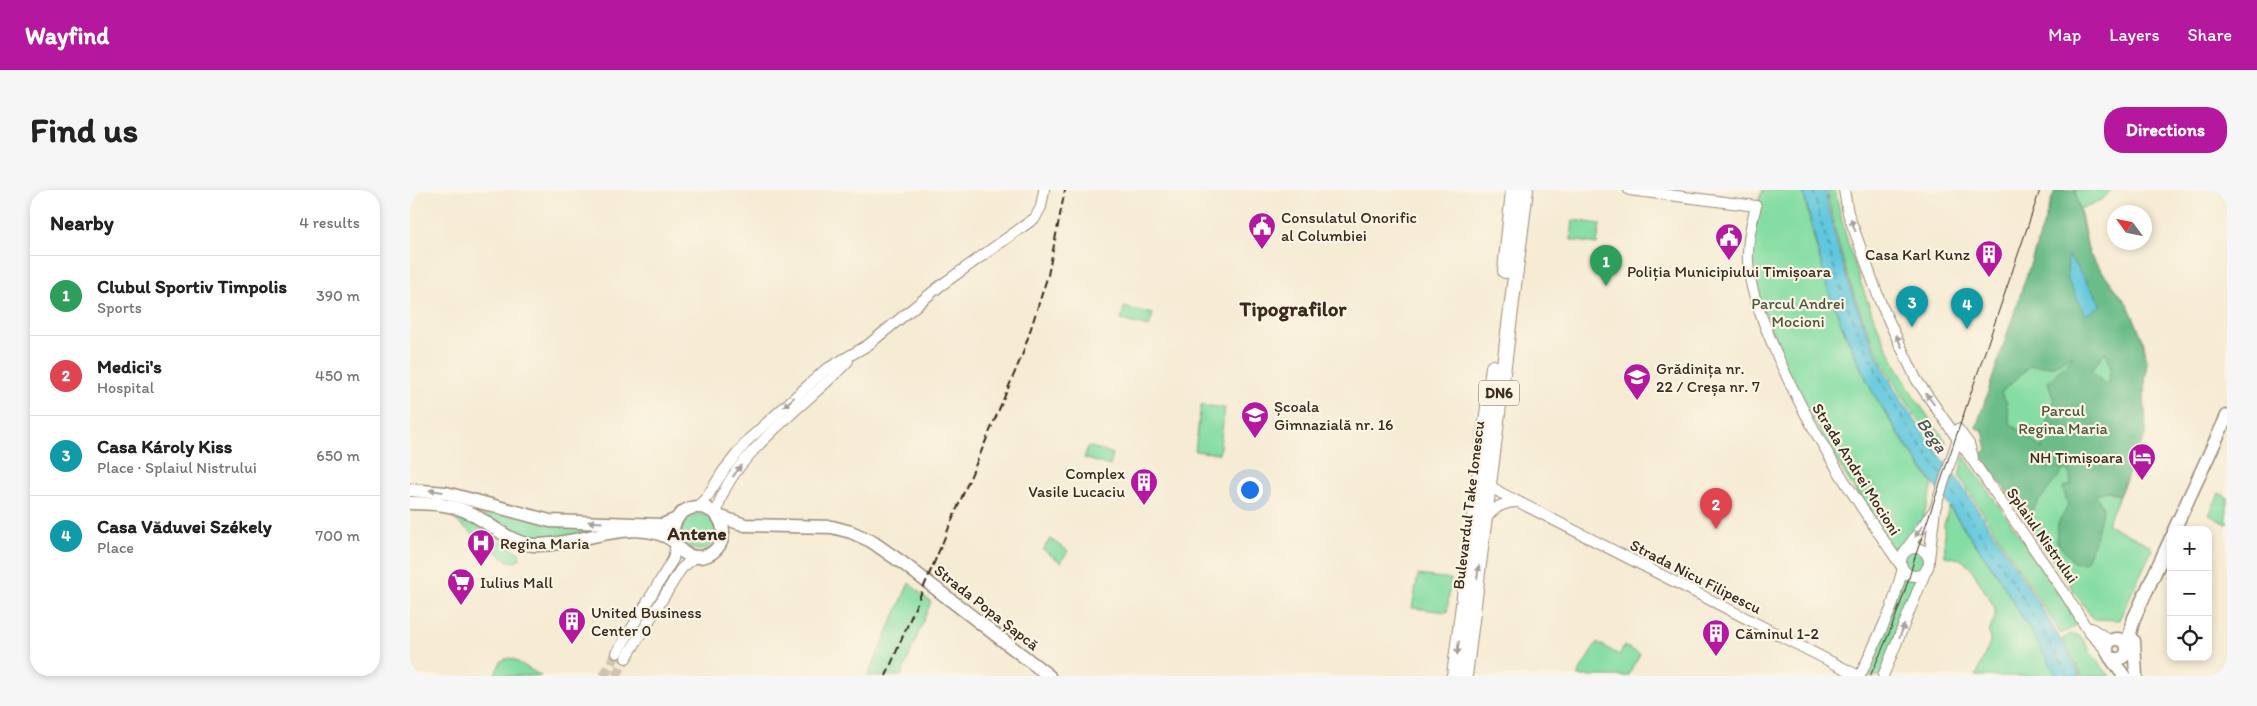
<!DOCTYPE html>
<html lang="en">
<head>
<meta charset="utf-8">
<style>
	body { margin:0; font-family:Itim,sans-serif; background:#f6f6f6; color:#222 }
	.controls { position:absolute; right:15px; bottom:15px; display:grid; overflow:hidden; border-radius:10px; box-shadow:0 2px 8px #0003 }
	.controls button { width:45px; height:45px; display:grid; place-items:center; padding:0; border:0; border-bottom:1px solid #e0e0e0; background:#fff; color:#222; font:25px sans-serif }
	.compass { position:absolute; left:1697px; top:15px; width:45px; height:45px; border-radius:50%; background:#fff; box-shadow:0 2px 8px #0003; rotate:303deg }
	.you { position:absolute; left:839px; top:299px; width:18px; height:18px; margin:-12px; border:4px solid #fff; border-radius:50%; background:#1a73e8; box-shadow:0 0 0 8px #1a73e833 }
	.badge { display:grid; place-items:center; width:32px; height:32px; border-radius:50%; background:#b5179e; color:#fff; font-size:16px; font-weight:700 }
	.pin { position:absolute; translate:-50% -41px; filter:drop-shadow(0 1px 2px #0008) }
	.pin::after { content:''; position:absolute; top:26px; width:18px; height:15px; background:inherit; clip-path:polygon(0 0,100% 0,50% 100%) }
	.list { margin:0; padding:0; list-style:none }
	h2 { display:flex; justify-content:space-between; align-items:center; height:65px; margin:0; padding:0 20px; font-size:21px }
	h2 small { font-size:16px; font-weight:400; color:#767676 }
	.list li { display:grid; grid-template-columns:32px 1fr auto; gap:15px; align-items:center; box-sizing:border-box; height:80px; padding:0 20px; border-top:1px solid #e0e0e0 }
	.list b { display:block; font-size:19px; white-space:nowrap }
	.list p { margin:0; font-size:16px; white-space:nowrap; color:#767676 }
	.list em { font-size:16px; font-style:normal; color:#767676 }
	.icon { flex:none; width:28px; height:28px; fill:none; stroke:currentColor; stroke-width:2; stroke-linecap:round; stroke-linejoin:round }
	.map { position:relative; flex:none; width:1817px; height:486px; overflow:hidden; border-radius:20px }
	header { display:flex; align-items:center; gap:30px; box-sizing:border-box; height:70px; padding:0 25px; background:#b5179e; color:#fff }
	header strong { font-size:24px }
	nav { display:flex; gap:28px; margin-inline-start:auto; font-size:18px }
	.intro { display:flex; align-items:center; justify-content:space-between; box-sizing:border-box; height:120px; padding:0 30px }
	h1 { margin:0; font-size:35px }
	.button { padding:12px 22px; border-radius:20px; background:#b5179e; color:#fff; font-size:18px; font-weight:700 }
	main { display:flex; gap:30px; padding:0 30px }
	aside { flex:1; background:#fff; border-radius:20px; box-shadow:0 2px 8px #0003 }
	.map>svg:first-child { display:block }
	.green { fill:#84dda2; stroke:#608460 }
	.forest { fill:#6bbc88; stroke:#537353; fill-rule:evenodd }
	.water { fill:#61c8de; stroke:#4e797e }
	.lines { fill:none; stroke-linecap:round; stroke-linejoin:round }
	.ferry { stroke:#465958; stroke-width:1; stroke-dasharray:6 5; stroke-linecap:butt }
	.tertiary-tunnel { stroke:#d1c4af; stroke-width:10; stroke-dasharray:10 5; stroke-linecap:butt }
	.tertiary-casing { stroke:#988a78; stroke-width:12 }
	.secondary-casing { stroke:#988a78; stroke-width:15 }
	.primary-casing { stroke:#988a78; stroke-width:16 }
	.tertiary { stroke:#fff; stroke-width:10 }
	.secondary { stroke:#fff; stroke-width:12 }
	.primary { stroke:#fff; stroke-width:14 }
	.tram { stroke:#3b2a1e; stroke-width:1 }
	.rail { stroke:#3b2a1e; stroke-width:2; stroke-dasharray:8 4; stroke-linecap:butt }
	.oneway { fill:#a79f9a }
	.labels { text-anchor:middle; stroke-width:4.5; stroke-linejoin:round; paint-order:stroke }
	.shield { fill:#fcf5e5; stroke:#75675a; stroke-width:1 }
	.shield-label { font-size:15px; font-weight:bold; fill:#3b2a1e }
	.poi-label { font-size:16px; fill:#3b2a1e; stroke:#fcf5e5; text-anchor:start }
	.park-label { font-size:16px; fill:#4d573f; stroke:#fcf5e5 }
	.street-label { font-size:16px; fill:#3b2a1e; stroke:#fcf5e5 }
	.water-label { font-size:18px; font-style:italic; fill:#465958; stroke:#fcf5e5 }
	.quarter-label { font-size:19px; font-weight:bold; fill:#3b2a1e; stroke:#fcf5e5 }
	.district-label { font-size:21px; font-weight:bold; fill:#3b2a1e; stroke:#fcf5e5 }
</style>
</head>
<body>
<header>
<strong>Wayfind</strong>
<nav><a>Map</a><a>Layers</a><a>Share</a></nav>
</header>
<div class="intro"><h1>Find us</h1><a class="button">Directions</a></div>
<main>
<aside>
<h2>Nearby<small>4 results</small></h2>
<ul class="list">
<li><span class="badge" style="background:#2e9e5b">1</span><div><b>Clubul Sportiv Timpolis</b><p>Sports</p></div><em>390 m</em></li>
<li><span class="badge" style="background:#e0444e">2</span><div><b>Medici's</b><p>Hospital</p></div><em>450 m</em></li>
<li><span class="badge" style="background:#0f9aa8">3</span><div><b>Casa Károly Kiss</b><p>Place · Splaiul Nistrului</p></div><em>650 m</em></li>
<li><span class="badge" style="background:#0f9aa8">4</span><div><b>Casa Văduvei Székely</b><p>Place</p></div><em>700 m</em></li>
</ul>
</aside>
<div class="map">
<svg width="1817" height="486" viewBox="0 0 1817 486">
	<rect width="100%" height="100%" fill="#fcf5e5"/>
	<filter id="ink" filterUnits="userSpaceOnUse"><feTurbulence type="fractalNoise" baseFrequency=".02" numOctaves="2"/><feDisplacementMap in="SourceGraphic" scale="10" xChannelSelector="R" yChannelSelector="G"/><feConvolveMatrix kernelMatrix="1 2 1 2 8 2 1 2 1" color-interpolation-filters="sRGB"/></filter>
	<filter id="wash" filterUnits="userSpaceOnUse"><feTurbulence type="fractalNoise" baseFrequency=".0096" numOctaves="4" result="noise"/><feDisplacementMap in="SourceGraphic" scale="20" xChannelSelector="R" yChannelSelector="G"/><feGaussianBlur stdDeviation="1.12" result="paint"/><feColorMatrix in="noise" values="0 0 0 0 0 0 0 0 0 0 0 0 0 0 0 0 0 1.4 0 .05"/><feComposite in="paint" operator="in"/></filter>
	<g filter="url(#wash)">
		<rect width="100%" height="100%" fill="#f6ebd3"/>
		<g class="green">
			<path d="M 1353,0 L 1393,0 C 1407,70 1429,139 1463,202 C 1480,235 1503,265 1523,295 L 1510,338 L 1494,363 L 1482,361 L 1379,192 L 1339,80 L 1346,16 Z"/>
			<path d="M 1417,0 L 1425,0 C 1439,67 1463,136 1497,195 C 1509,215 1523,233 1536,251 L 1532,264 C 1514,237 1495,212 1479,184 C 1448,128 1428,62 1417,0 Z"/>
			<polygon points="1645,0 1702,0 1693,9 1670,19 1679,64 1718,115 1733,150 1737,172 1734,203 1736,243 1697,334 1739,355 1742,360 1709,430 1683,429 1573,267 1572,263 1577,260 1573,240 1566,238"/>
			<polygon points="1163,30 1190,34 1187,54 1161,50"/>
			<polygon points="714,117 743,124 739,137 711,130"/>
			<polygon points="791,215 815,218 809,264 785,261"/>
			<polygon points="678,256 703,264 700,276 674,268"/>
			<polygon points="1554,266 1671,433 1651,444 1549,286"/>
			<polygon points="1809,303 1817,307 1817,334 1799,325"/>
			<polygon points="45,308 198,337 126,353 105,345"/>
			<polygon points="1539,317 1588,386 1647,486 1566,486 1580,452 1579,442 1585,427 1585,418 1559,375 1550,369 1535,366 1534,335"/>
			<circle cx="289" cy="342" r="18"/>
			<polygon points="45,326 57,329 109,363 110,369 106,372 98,371 45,330"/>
			<polygon points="640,349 658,361 651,372 633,360"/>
			<circle cx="1505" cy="371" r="12"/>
			<polygon points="1494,382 1501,387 1513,384 1470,486 1453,486"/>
			<polygon points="1008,385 1041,389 1037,422 1002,418"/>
			<polygon points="499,393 521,412 491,486 458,486"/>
			<polygon points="1661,444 1668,445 1672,448 1683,466 1700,486 1673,486 1652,449"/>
			<polygon points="1187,452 1209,465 1214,456 1230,464 1218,486 1167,486"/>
			<polygon points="99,468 103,469 131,486 84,486 91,471"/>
		</g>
		<path class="forest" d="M 1645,0 L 1665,0 L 1679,64 L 1718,115 L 1733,150 L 1737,172 L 1734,203 L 1736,243 L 1709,305 L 1698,301 L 1685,304 L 1693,318 L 1685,351 L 1675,373 L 1663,372 L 1646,351 L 1648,334 L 1658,316 L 1653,297 L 1661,295 L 1660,285 L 1655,278 L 1621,321 L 1611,324 L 1573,267 L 1572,263 L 1577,260 L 1573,240 L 1566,238 ZM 1695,162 C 1702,172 1702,183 1696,195 L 1681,181 ZM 1663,166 L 1638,192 L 1644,210 L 1633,243 L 1632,259 L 1600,233 L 1596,211 L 1591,203 L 1620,176 L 1645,176 L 1655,168 Z"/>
		<g class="water">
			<path d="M 1393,0 L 1415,0 C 1427,63 1446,125 1476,183 C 1497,223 1526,259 1552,296 C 1594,358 1635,420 1671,486 L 1647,486 L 1588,386 L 1490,246 L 1463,203 L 1435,143 L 1417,97 Z"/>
			<polygon points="1658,65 1692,115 1676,125 1657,89"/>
		</g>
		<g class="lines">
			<g class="ferry">
				<path d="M 1404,0 C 1406,16 1411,32 1416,48 C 1438,135 1478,212 1531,284"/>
				<polyline points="1537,294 1608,400 1659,486"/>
			</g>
		</g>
	</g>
	<g filter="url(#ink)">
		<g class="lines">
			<g class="tertiary-tunnel">
				<polyline points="194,486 207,463"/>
				<polyline points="206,486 216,468"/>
			</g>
			<g class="tertiary-casing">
				<g id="tertiary">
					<path d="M 1219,0 L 1346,16 C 1341,34 1337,52 1338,72 C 1340,102 1353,131 1364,158 C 1398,239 1443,306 1492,377"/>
					<polyline points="1434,0 1438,23 1471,114 1506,189 1656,405 1679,442 1697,461"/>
					<polyline points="1548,239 1559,254 1563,267"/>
					<polyline points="1074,292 1091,303 1449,486"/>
					<polyline points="287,317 297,307 314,280 338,250 415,180 458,155 530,96 625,28 631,17 634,0"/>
					<path d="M 307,324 C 313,270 402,211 438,171"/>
					<path d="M 1075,331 C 1082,318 1094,312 1108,312"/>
					<circle cx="1505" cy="372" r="14"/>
					<polyline points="1495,361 1525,319"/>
					<polyline points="1519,369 1525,319 1550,242"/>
					<polyline points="1681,438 1701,451"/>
					<polyline points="207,463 263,369 266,354"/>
					<polyline points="216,468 271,379 285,367"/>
					<polyline points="1450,486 1481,419 1493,379"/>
					<polyline points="1473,486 1517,378"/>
				</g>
			</g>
			<g class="secondary-casing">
				<g id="secondary">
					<polyline points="0,300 36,303 140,331 252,335 267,329"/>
					<path d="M 0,313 C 20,313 41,314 60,323 C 80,333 101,354 124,355 C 167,357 227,323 265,352"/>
					<circle cx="288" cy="342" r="25"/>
					<polyline points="308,326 335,335 422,337 441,342 461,351 494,374 639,486"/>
					<polyline points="1764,340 1817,226"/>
					<circle cx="1707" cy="459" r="10"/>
					<polyline points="1724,451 1726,486"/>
					<polyline points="1717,455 1724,428 1761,348"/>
					<polyline points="1700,467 1714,486"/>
				</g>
			</g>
			<g class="primary-casing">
				<g id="primary">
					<polyline points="1095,81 1103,0"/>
					<polyline points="1044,486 1083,177"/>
					<polyline points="1055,486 1116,0"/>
				</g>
			</g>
			<use href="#tertiary" class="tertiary"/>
			<use href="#secondary" class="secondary"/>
			<use href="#primary" class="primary"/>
			<path class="tram" d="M 1460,486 C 1478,448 1493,412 1504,370 L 1630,0"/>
			<polyline class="rail" points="476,486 613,163 638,85 655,0"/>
		</g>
		<defs><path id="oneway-solid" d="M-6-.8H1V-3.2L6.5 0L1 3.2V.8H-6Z" transform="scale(1.25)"/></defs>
		<g class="oneway">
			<use href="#oneway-solid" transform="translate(1443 35) rotate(-111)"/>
			<use href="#oneway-solid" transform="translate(1489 151) rotate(-115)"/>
			<use href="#oneway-solid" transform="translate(1520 209) rotate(-127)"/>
			<use href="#oneway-solid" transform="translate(379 212) rotate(137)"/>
			<use href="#oneway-solid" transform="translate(327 281) rotate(-54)"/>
			<use href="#oneway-solid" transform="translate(26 301) rotate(-173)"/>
			<use href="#oneway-solid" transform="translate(185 332) rotate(-177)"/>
			<use href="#oneway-solid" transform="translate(1509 341) rotate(123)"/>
			<use href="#oneway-solid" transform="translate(1068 382) rotate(-83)"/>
			<use href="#oneway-solid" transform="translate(1492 441) rotate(-68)"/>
			<use href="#oneway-solid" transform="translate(1048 458) rotate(97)"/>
		</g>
	</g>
	<defs>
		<g id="civic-pin" transform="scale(1.4375)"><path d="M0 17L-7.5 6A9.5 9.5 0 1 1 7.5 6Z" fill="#b5179e" stroke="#fcf5e5"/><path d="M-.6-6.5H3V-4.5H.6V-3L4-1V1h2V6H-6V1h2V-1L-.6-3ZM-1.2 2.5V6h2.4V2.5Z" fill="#fff"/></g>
		<g id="building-pin" transform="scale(1.4375)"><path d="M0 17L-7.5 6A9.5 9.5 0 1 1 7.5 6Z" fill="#b5179e" stroke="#fcf5e5"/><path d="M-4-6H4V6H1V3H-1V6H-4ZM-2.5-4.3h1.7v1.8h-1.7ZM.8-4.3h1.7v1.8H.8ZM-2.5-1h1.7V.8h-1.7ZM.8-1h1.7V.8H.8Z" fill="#fff"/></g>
		<g id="school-pin" transform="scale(1.4375)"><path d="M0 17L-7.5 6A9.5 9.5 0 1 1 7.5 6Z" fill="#b5179e" stroke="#fcf5e5"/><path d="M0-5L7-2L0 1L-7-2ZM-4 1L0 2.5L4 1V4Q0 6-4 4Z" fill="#fff"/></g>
		<g id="hotel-pin" transform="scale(1.4375)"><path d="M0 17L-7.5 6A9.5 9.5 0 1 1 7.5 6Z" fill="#b5179e" stroke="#fcf5e5"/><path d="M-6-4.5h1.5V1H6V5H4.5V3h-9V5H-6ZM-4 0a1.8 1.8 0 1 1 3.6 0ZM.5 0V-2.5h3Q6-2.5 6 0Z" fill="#fff"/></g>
		<g id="hospital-pin" transform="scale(1.4375)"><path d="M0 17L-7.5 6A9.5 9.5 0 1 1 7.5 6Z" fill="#b5179e" stroke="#fcf5e5"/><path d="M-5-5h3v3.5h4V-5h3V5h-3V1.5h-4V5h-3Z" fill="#fff"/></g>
		<g id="supermarket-pin" transform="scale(1.4375)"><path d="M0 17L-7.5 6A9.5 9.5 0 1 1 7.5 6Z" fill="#b5179e" stroke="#fcf5e5"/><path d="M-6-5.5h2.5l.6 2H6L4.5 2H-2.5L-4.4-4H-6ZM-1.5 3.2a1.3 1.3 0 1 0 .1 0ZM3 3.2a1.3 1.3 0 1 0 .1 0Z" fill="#fff"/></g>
	</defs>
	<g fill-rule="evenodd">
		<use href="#civic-pin" x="852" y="36"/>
		<use href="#civic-pin" x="1319" y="47"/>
		<use href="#building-pin" x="1579" y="64"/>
		<use href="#school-pin" x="1227" y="187"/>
		<use href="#school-pin" x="845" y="225"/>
		<use href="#hotel-pin" x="1732" y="267"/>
		<use href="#building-pin" x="734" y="292"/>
		<use href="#hospital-pin" x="71" y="353"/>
		<use href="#supermarket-pin" x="51" y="392"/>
		<use href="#building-pin" x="162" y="431"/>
		<use href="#building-pin" x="1306" y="443"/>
	</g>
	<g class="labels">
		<rect class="shield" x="1069" y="190.5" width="40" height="25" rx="4"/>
		<g class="shield-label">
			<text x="1089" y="208">DN6</text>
		</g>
		<g class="poi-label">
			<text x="871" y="33">Consulatul Onorific<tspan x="871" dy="18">al Columbiei</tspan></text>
			<text x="1560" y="70" text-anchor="end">Casa Karl Kunz</text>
			<text x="1319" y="87" text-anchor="middle">Poliția Municipiului Timișoara</text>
			<text x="1246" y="184">Grădinița nr.<tspan x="1246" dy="18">22 / Creșa nr. 7</tspan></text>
			<text x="864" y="222">Școala<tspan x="864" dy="18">Gimnazială nr. 16</tspan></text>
			<text x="1713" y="273" text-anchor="end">NH Timișoara</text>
			<text x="715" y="289" text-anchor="end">Complex<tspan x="715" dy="18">Vasile Lucaciu</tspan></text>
			<text x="90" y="359">Regina Maria</text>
			<text x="70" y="398">Iulius Mall</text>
			<text x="181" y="428">United Business<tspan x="181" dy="18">Center 0</tspan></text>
			<text x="1325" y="449">Căminul 1-2</text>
		</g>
		<g class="park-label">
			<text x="1388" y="119">Parcul Andrei<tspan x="1388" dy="18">Mocioni</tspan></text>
			<text x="1653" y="226">Parcul<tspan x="1653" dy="18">Regina Maria</tspan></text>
		</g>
		<g class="street-label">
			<text transform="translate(1447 279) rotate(58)" y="6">Strada Andrei Mocioni</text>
			<text transform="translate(1058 315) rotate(-83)" y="6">Bulevardul Take Ionescu</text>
			<text transform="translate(1633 345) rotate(55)" y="6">Splaiul Nistrului</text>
			<text transform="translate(1286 386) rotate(27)" y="6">Strada Nicu Filipescu</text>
			<text transform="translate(577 417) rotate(38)" y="6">Strada Popa Șapcă</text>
		</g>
		<g class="water-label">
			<text transform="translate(1522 245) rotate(55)" y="6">Bega</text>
		</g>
		<g class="quarter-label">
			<text x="287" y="350">Antene</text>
		</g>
		<g class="district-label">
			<text x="883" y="126">Tipografilor</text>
		</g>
	</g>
</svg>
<div class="controls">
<button>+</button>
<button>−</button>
<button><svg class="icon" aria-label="locate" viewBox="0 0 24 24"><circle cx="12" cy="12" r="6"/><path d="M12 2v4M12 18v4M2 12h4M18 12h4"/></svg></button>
</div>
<svg class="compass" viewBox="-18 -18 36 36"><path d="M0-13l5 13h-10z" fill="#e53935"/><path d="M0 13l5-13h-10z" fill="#767676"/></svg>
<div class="you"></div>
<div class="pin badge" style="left:1196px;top:96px;background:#2e9e5b">1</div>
<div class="pin badge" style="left:1306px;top:339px;background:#e0444e">2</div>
<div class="pin badge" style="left:1502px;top:137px;background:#0f9aa8">3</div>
<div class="pin badge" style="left:1557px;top:139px;background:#0f9aa8">4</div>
</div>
</main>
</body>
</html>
